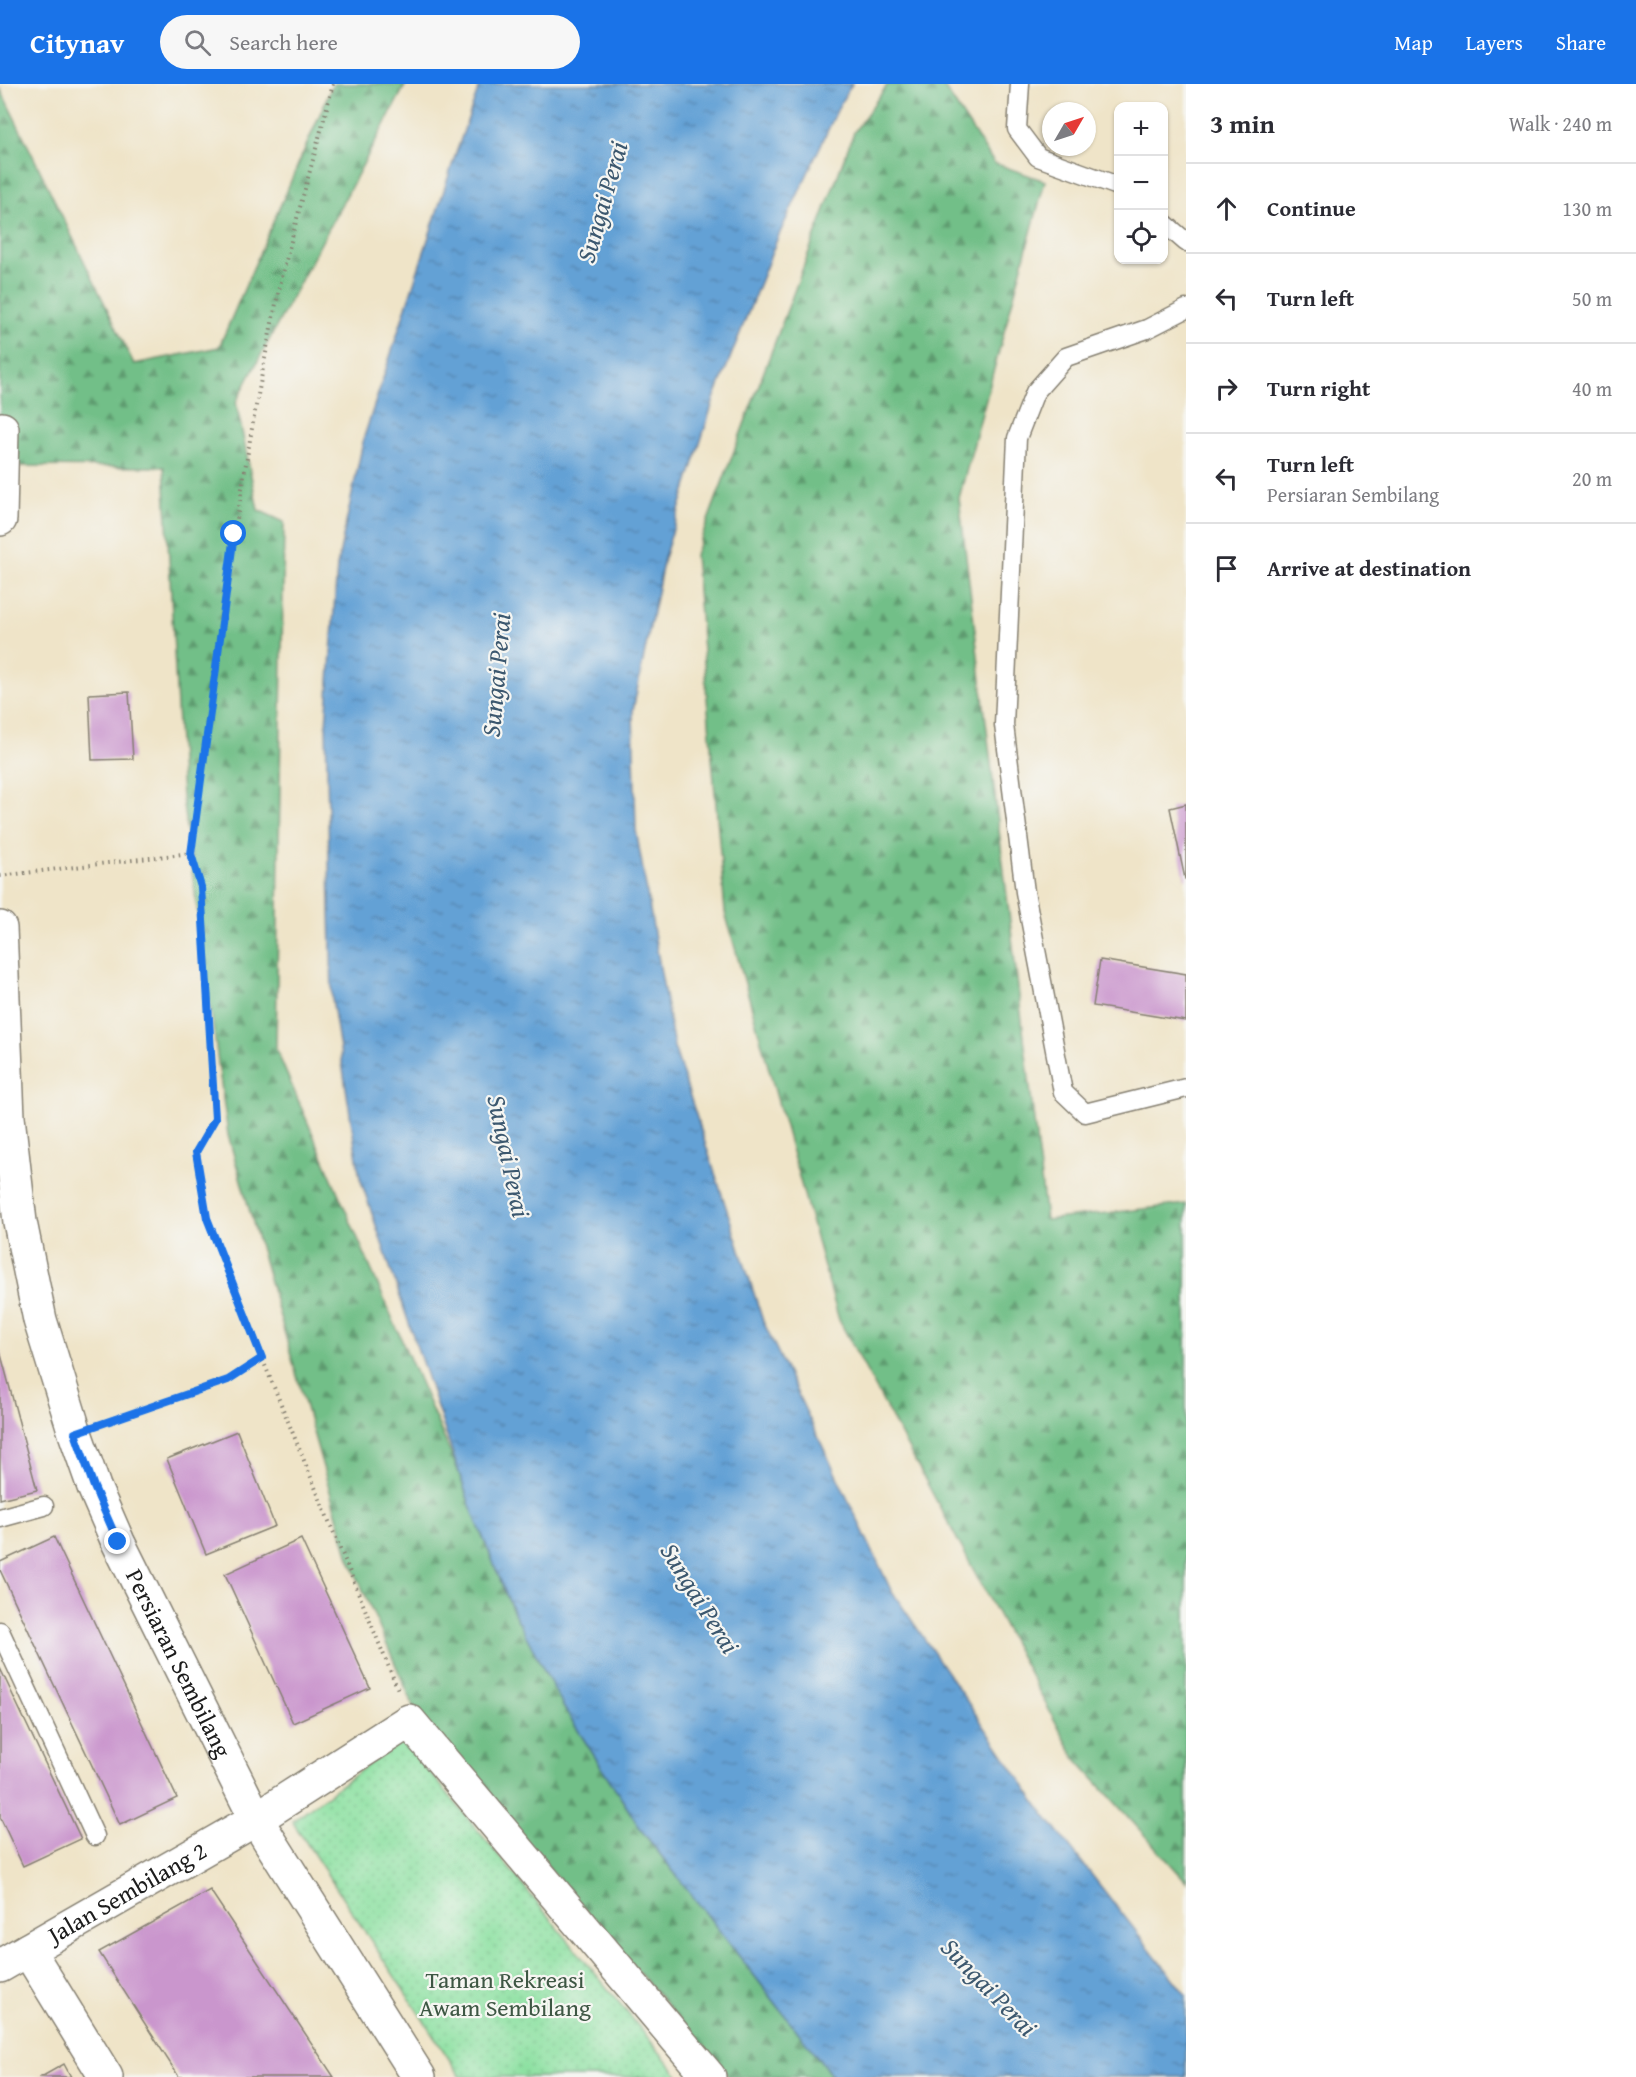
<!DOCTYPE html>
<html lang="en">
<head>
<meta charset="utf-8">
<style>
	body { margin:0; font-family:"Gentium Book Plus",serif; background:#f7f7f7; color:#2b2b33 }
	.controls { position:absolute; right:18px; top:18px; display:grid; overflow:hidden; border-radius:12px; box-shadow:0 2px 4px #0004 }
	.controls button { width:54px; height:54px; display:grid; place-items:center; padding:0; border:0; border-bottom:2px solid #e1e1e2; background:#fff; color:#2b2b33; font:30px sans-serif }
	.compass { position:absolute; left:1042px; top:18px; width:54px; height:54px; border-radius:50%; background:#fff; box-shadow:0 2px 4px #0004; rotate:51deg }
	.stop { position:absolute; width:18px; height:18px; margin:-14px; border:4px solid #1a73e8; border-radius:50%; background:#fff }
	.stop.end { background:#1a73e8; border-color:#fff; box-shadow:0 2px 6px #0008 }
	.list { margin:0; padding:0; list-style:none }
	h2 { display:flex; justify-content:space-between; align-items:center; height:78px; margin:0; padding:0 24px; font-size:26px }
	h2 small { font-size:20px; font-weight:400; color:#7c7c81 }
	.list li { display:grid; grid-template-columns:39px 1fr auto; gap:18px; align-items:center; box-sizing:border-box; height:90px; padding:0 24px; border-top:2px solid #e1e1e2 }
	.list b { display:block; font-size:22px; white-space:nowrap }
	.list p { margin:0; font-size:20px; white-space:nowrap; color:#7c7c81 }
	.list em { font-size:20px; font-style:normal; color:#7c7c81 }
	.icon { flex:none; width:33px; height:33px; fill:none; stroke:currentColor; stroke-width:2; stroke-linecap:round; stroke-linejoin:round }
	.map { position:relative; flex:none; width:1186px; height:1993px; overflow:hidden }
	header { display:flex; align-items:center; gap:36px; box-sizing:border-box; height:84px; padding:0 30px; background:#1a73e8; color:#fff }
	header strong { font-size:28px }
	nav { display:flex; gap:33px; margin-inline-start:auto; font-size:21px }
	.search { width:420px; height:54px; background:#f7f7f7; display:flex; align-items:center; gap:15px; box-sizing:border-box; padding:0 21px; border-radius:33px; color:#7c7c81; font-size:22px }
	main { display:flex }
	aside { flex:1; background:#fff }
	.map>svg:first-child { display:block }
	.grass { fill:url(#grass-dots); stroke:#547e5f; stroke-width:1.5 }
	.forest { fill:url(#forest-firs); stroke:#476e52; stroke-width:1.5 }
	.water { fill:url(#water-ripples); stroke:#405e78; stroke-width:1.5 }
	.building { fill:#ca96cd }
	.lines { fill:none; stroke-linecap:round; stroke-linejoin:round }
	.service-casing { stroke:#868072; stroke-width:21 }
	.minor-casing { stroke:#868072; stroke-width:36 }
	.path { stroke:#868072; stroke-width:4; stroke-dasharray:1.5 4.5; stroke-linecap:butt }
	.service { stroke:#fff; stroke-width:18 }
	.minor { stroke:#fff; stroke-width:33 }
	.route { stroke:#1a73e8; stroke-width:8 }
	.labels { text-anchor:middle; stroke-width:4.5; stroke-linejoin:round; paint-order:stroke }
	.street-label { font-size:24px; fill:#1c1c1c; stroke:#f6f6f2 }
	.park-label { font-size:24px; fill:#3e5744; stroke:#f6f6f2 }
	.water-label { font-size:26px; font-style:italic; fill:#3c586f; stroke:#f6f6f2 }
</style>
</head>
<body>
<header>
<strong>Citynav</strong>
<div class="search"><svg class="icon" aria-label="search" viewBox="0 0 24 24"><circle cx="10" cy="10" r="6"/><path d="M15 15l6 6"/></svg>Search here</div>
<nav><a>Map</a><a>Layers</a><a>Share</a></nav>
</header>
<main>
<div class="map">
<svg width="1186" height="1993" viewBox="0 0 1186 1993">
	<defs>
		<pattern id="grass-dots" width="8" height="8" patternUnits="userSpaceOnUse" patternTransform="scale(1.5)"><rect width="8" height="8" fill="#8de1a2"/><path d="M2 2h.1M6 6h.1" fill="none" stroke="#79c08b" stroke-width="1.8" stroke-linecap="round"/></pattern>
		<pattern id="forest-firs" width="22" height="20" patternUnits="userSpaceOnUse" patternTransform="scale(1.5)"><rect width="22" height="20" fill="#72bf88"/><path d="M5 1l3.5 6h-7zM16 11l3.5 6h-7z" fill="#5d9a6e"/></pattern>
		<pattern id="water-ripples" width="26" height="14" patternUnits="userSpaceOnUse" patternTransform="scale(1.5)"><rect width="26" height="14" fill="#64a1d5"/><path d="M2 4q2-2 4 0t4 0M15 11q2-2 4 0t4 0" fill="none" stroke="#5282ac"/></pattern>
	</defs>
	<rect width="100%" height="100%" fill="#f6f6f2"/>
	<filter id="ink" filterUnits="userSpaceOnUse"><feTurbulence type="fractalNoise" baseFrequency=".0167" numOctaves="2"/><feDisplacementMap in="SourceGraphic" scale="12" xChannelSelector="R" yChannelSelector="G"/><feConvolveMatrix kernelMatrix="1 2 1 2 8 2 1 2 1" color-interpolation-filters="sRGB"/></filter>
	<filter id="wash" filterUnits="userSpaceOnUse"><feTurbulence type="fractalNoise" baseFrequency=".008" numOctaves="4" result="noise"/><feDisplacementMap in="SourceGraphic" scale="24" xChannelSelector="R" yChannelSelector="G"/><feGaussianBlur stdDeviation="1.35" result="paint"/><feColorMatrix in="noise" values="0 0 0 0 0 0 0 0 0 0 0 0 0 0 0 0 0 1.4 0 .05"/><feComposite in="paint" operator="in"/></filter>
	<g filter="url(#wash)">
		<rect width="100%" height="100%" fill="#efe4c8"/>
		<polygon class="grass" points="403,1655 680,1993 461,1993 292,1737"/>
		<g class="forest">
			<polygon points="333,0 406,0 236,318 258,426 284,438 276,965 457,1384 470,1421 512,1525 564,1624 642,1747 833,1993 729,1993 418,1632 349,1474 228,1051 182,714 164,383 0,382 0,4 134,280 219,263"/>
			<polygon points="888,0 942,0 994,79 1045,97 959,414 1046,1136 1186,1120 1186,1797 1075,1674 839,1236 725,828 695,471 854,48"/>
		</g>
		<polygon class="water" points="480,0 852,0 841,18 778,153 714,315 664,474 633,626 636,746 674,963 763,1237 891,1506 1044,1730 1186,1911 1186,1993 833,1993 642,1747 564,1624 512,1525 470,1421 360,1094 332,914 326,641 337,482 364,353 455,72"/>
		<g id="blocks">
			<g class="building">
				<polygon points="129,608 133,675 92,676 89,610"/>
				<polygon points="1186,720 1186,795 1185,795 1170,724"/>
				<polygon points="1100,876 1186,890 1186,937 1093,922"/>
				<polygon points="0,1267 37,1406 0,1415"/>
				<polygon points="237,1347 275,1442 206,1470 167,1375"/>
				<polygon points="54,1453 177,1714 120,1741 0,1486 0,1478"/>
				<polygon points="301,1455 370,1604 293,1639 225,1490"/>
				<polygon points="0,1584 81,1755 23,1782 0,1733"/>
				<polygon points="210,1806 334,1993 179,1993 99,1868"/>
				<polygon points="64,1980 71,1993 41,1993"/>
			</g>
		</g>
	</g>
	<g filter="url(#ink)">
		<use href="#blocks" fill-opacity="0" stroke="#868072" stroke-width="1.5"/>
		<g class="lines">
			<g class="service-casing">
				<g id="service">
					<polyline points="1020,0 1017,45 1038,73 1118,102"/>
					<polyline points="1164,139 1186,158"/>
					<polyline points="1186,225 1147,245 1066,273 1035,308 1017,354 1004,641 1025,808 1063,1008 1085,1029 1186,1004"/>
					<polyline points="0,1434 44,1422"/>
					<polyline points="0,1547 95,1752"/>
				</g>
			</g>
			<g class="minor-casing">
				<g id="minor">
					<polyline points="0,435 2,345"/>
					<path id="s1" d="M 0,844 L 8,1033 L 20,1138 L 40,1236 L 75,1349 L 94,1403 L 118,1458 L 256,1735 L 419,1993"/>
					<polyline points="28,1866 106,1993"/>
					<path id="s2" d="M 0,1882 L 256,1735 L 409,1637 L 709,1993"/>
				</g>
			</g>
			<g class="path">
				<path d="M 333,0 C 315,72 293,143 277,215 C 239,393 217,573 193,753 L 191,769 L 201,803 L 215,1035 L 196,1068 L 207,1134 L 262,1274 L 399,1608"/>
				<polyline points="0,792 191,769"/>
				<polyline points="104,1339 228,1296 262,1274"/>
			</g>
			<use href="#service" class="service"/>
			<use href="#minor" class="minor"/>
		</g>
	</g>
	<g class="lines" filter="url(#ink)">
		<polyline class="route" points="118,1458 94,1403 75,1349 228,1296 262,1274 207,1134 196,1068 215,1035 201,803 191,770 234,450"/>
	</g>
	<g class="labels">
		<g class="street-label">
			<text dy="8" stroke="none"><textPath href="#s1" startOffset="766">Persiaran Sembilang</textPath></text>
			<text dy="8" stroke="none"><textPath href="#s2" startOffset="147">Jalan Sembilang 2</textPath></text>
		</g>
		<g class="park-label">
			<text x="505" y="1904">Taman Rekreasi<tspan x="505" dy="28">Awam Sembilang</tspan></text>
		</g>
		<g class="water-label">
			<text transform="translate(602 118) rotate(-74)" y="9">Sungai Perai</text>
			<text transform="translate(496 591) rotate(-85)" y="9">Sungai Perai</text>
			<text transform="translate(509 1072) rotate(78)" y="9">Sungai Perai</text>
			<text transform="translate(700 1514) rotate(58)" y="9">Sungai Perai</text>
			<text transform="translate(989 1903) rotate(46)" y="9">Sungai Perai</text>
		</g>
	</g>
</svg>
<div class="controls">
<button>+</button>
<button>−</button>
<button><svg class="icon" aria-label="locate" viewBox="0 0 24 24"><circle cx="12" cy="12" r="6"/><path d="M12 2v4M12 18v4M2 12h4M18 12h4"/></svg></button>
</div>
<svg class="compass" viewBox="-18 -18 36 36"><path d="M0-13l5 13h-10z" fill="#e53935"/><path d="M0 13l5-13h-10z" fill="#7c7c81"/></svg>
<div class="stop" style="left:234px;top:450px"></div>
<div class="stop end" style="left:118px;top:1458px"></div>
</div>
<aside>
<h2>3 min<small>Walk · 240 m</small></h2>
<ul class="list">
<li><svg class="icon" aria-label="ahead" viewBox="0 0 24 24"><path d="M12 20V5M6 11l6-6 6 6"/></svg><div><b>Continue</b></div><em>130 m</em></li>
<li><svg class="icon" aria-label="left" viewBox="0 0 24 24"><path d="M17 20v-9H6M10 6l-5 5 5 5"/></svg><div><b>Turn left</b></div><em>50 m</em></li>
<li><svg class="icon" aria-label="right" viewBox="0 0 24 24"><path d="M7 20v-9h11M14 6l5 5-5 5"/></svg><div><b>Turn right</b></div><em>40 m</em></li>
<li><svg class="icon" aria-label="left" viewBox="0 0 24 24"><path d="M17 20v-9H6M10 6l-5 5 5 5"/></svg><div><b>Turn left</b><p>Persiaran Sembilang</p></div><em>20 m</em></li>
<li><svg class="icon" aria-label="arrive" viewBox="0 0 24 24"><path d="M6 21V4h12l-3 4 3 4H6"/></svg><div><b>Arrive at destination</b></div></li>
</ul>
</aside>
</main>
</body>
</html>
